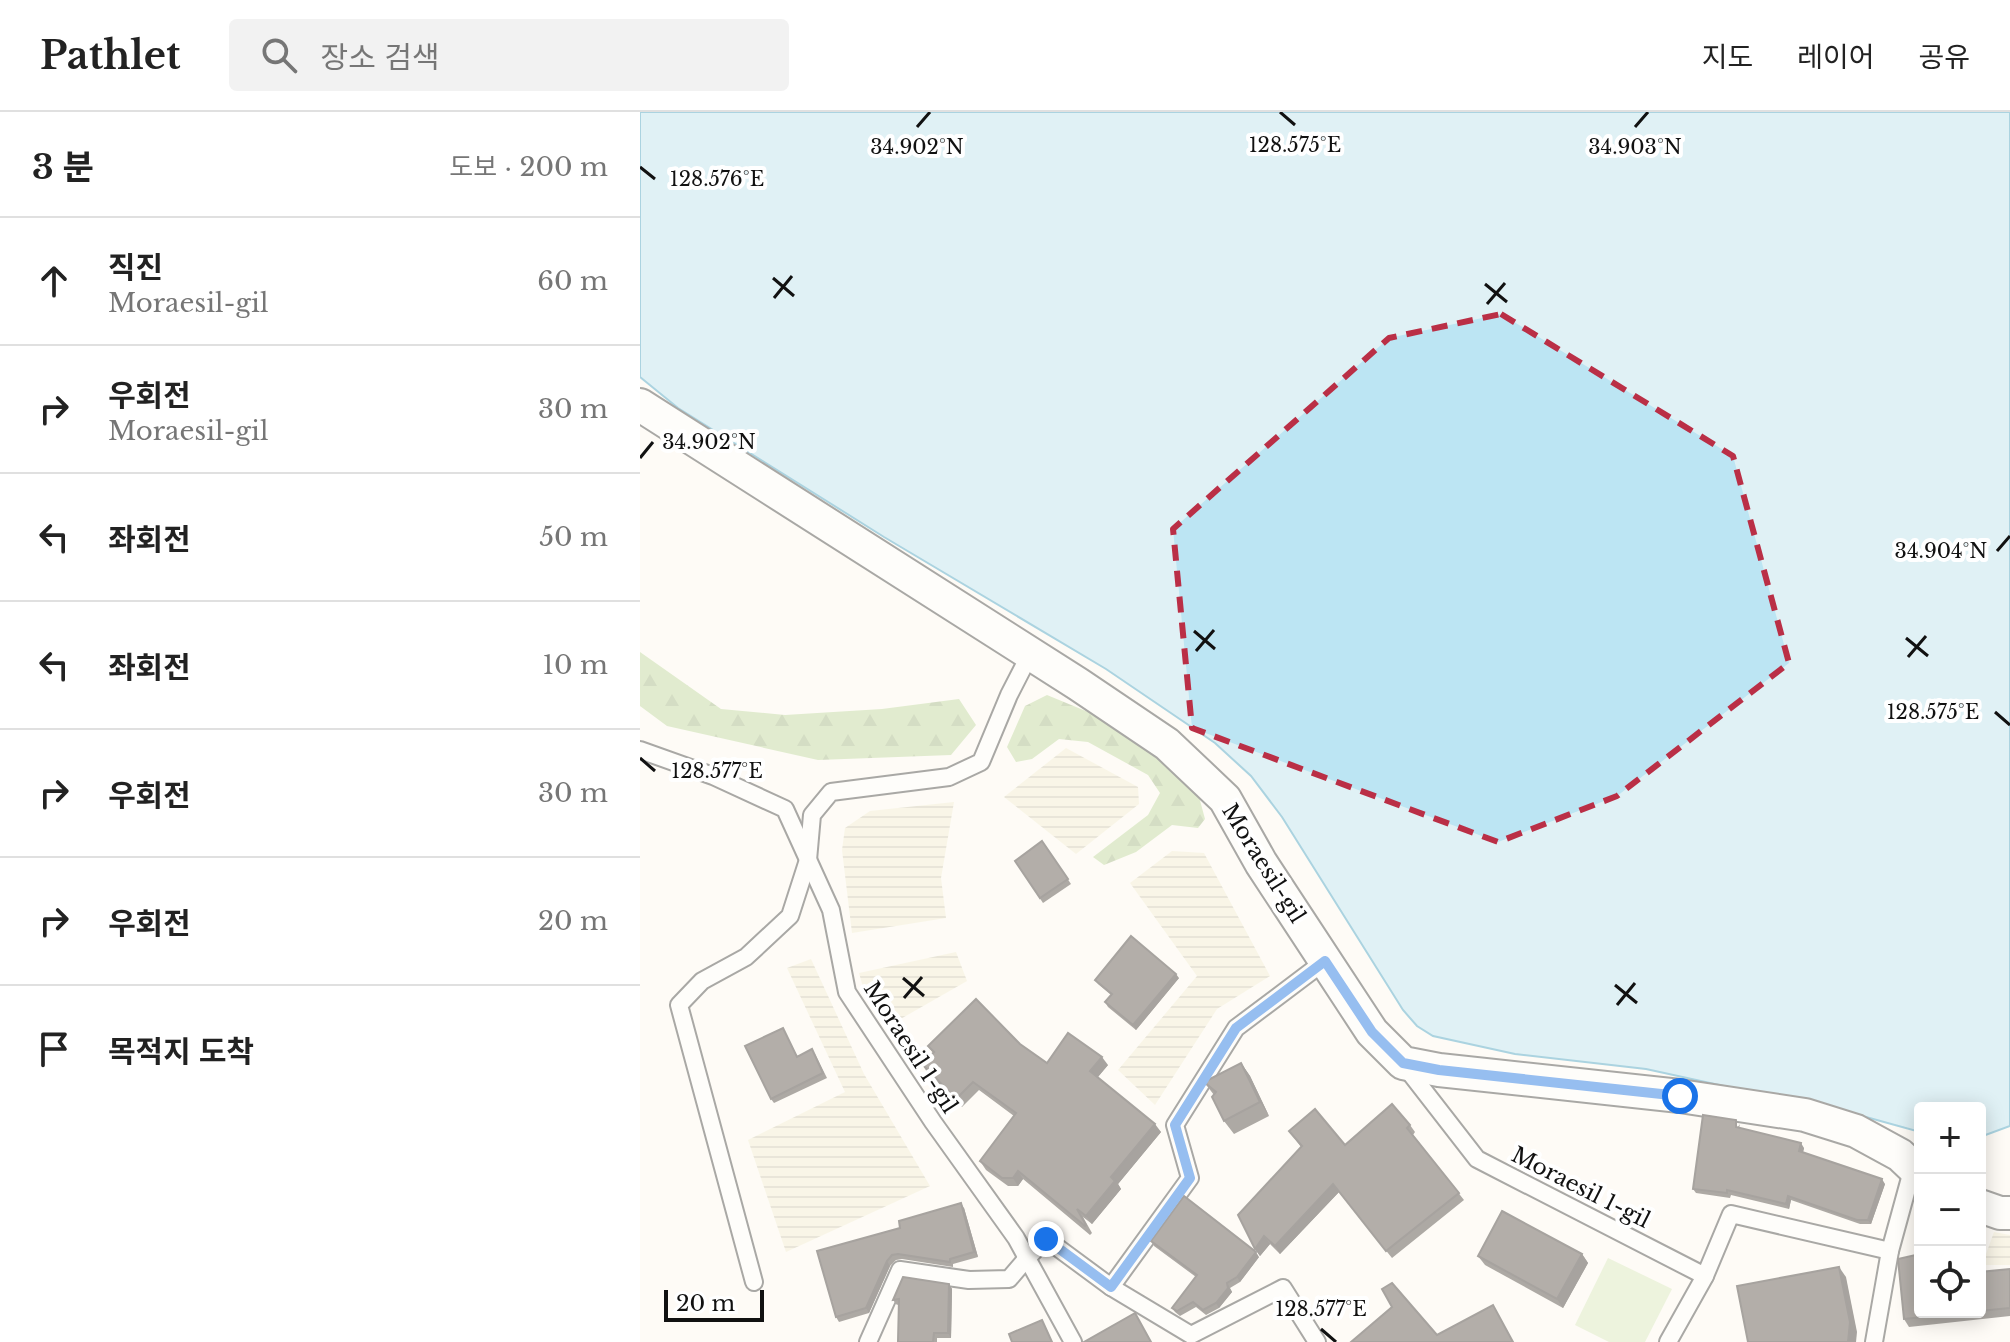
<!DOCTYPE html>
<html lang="ko">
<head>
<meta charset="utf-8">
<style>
	body { margin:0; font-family:"Libre Baskerville","Noto Sans KR",serif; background:#f2f2f2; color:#222 }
	.controls { position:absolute; right:24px; bottom:24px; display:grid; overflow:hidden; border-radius:8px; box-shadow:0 4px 20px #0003 }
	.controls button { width:72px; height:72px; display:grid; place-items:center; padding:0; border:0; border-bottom:2px solid #e0e0e0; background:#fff; color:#222; font:40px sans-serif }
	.scale { position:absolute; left:24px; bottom:20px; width:100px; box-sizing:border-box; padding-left:8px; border:4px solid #111; border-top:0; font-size:22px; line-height:28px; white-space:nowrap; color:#111; -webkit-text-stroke:6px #fff; paint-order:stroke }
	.stop { position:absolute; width:24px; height:24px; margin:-18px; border:6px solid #1a73e8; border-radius:50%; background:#fff }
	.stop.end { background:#1a73e8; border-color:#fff; box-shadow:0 2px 8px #0008 }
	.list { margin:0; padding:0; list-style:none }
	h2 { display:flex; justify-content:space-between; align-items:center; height:104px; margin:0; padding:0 32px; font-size:34px }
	h2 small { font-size:26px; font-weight:400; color:#767676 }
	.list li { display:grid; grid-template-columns:52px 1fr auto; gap:24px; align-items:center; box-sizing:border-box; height:128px; padding:0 32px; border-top:2px solid #e0e0e0 }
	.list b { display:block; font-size:30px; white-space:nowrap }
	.list p { margin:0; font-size:26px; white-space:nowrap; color:#767676 }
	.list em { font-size:26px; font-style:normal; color:#767676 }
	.icon { flex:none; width:44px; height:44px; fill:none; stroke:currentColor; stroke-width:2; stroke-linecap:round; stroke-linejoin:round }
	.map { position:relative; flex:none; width:1370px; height:1230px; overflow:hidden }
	header { display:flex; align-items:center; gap:48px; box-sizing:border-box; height:112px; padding:0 40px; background:#fff; border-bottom:2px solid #e0e0e0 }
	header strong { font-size:38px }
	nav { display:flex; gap:44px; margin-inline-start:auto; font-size:28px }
	.search { width:560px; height:72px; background:#f2f2f2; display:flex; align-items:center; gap:20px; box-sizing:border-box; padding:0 28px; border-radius:8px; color:#767676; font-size:30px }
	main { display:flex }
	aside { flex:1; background:#fff }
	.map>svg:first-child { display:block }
	.farmland { fill:url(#farmland-rules) }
	.forest { fill:url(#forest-firs) }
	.park { fill:#d9e8bf }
	.water { fill:#bce5f3; stroke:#47a2c6; stroke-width:2 }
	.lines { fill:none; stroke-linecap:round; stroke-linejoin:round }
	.service-casing { stroke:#444; stroke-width:20 }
	.minor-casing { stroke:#444; stroke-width:36 }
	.service { stroke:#fff; stroke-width:16 }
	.minor { stroke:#fff; stroke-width:32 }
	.wall { fill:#4d4542 }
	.shaded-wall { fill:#3e3836 }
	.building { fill:#59504d; stroke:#3e3836; stroke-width:2 }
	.route { stroke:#1a73e8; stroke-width:10 }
	.marked { fill:none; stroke:#ba2f46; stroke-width:6; stroke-dasharray:16 10; stroke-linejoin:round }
	.ticks { fill:none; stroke:#111; stroke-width:3 }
	.labels { text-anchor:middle; stroke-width:8; stroke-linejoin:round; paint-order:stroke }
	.street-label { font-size:22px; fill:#111; stroke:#fff }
	.ticks-label { font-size:20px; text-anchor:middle; fill:#111; stroke:#fff; stroke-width:8; stroke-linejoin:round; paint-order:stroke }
</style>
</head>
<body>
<header>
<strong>Pathlet</strong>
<div class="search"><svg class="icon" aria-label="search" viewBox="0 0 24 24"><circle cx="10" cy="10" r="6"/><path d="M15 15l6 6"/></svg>장소 검색</div>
<nav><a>지도</a><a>레이어</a><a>공유</a></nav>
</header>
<main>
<aside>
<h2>3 분<small>도보 · 200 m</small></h2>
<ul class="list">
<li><svg class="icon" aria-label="ahead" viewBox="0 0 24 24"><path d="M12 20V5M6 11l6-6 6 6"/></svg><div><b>직진</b><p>Moraesil-gil</p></div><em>60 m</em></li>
<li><svg class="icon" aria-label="right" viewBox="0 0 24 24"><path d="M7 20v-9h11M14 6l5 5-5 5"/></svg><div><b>우회전</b><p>Moraesil-gil</p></div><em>30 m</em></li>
<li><svg class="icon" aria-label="left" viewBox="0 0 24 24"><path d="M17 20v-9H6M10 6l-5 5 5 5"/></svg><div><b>좌회전</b></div><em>50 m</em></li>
<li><svg class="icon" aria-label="left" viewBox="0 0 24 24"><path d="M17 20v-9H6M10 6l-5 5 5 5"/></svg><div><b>좌회전</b></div><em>10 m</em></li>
<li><svg class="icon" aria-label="right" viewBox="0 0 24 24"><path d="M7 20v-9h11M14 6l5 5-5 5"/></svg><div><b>우회전</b></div><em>30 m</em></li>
<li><svg class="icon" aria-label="right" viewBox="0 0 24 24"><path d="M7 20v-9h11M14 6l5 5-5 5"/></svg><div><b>우회전</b></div><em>20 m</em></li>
<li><svg class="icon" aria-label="arrive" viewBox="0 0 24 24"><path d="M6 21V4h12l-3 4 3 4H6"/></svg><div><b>목적지 도착</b></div></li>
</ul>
</aside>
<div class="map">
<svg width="1370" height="1230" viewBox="0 0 1370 1230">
	<defs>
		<pattern id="farmland-rules" width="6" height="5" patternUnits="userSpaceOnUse" patternTransform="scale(2)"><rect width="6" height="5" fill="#f4eed5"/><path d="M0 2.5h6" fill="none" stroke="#d0cbb6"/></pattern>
		<pattern id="forest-firs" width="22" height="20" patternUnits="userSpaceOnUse" patternTransform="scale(2)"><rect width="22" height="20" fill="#bfd89f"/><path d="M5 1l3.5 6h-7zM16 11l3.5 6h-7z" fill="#a3b888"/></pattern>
	</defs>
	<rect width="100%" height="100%" fill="#fefbf5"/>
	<g class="farmland">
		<polygon points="426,636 498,675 499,692 436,742 364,685"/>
		<polygon points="314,690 301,766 306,806 212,821 202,738 205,716 230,699"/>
		<polygon points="532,739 564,741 630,864 577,897 515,993 478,958 557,864 490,771"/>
		<polygon points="316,840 327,869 250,913 225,882 219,861"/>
		<polygon points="171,847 224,962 290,1074 146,1140 108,1028 205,980 147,856"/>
		<polygon points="1354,1120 1370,1123 1370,1153 1342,1153"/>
	</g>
	<g class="forest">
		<polygon points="0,540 81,597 145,603 242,597 319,587 336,613 311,643 178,648 27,614 0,594"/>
		<polygon points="407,583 482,614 533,651 558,681 565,707 558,716 532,713 496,740 464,753 453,745 508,703 520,681 508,663 448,630 419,627 392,647 376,650 367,635 385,594"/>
	</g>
	<polygon class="park" points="968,1146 1032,1177 1005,1230 969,1230 935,1213"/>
	<polygon class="water" points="0,0 1370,0 1370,1014 1340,1025 1340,996 1280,996 1280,1020 1226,1005 1006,957 875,942 793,924 777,914 763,898 642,705 611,664 575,631 466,557 244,425 38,296 0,265"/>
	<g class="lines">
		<g class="service-casing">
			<g id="service">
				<polyline points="0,638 73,664 145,697 191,798 207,880 293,1010 376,1126 433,1230"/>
				<polyline points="764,953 837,1047 1065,1164 1028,1230"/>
				<polyline points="1065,1164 1091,1102 1250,1139"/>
				<polyline points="114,1170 39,893 62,869 106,845 150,804 168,748 172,703 191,680 309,665 341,650 369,583 390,542"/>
				<polyline points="471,1175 551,1223 643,1176 677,1230"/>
				<polyline points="228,1230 260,1158 329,1168 369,1167 387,1146 406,1127 471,1175 550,1066 535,1013 596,916 685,849"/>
				<polyline points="1234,1230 1250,1139 1273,1055"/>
			</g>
		</g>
		<g class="minor-casing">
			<g id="minor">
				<polyline points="0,293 438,572 527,632 585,687 621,751 732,920 763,951 799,958 1040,984 1165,1003 1216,1019 1260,1043 1280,1062"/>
				<polyline points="1340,1094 1360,1101 1370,1101"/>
			</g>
		</g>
		<use href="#service" class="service"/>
		<use href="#minor" class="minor"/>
	</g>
	<g class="wall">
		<polygon points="402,729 431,772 403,791 375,749"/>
		<polygon points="539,866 496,918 468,895 465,890 471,883 458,872 455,868"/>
		<polygon points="143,916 157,944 175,942 187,966 134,991 131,987"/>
		<polygon points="380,932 407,951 468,953 458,965 521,1020 478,1072 481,1077 452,1112 443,1105 452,1121 450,1123 383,1067 378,1074 368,1074 346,1058 340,1049 374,1004 339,978 322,995 287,960 282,952 293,941 288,934"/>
		<polygon points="601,951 610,964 629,1004 594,1022 584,1009 574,983 564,970"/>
		<polygon points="1100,1012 1099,1016 1164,1036 1163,1040 1245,1072 1231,1112 1220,1112 1151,1088 1149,1097 1091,1083 1090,1086 1056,1081 1053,1077"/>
		<polygon points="770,1013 775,1020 773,1023 824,1088 752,1146 699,1080 640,1142 630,1132 620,1144 615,1137 661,1035 649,1019 705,1033"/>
		<polygon points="324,1096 338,1145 313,1152 313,1155 262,1147 256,1148 250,1154 229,1201 199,1210 196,1205 260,1116"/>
		<polygon points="511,1129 619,1145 600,1170 590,1176 592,1180 579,1196 566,1203 556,1195 540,1204 535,1200 532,1196 556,1165 514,1134"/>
		<polygon points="942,1142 948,1151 923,1196 845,1153 838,1144"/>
		<polygon points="1370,1157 1370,1204 1269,1215 1264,1207"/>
		<polygon points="309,1172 312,1177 311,1226 297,1226 297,1230 258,1230 259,1192 257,1193 253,1188"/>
	</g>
	<g class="shaded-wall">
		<polygon points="536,862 539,866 496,918 493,913"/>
		<polygon points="462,945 468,953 456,967 450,959"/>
		<polygon points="601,951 610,964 629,1004 620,990"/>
		<polygon points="515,1012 521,1020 478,1072 481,1077 452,1112 446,1104 471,1065"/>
		<polygon points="1161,1031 1164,1036 1162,1044 1159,1039"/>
		<polygon points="378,1059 383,1067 378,1074 373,1066"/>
		<polygon points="1242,1067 1245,1072 1231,1112 1228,1108"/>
		<polygon points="693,1072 699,1080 640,1142 635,1134"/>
		<polygon points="1148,1084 1151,1088 1149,1097 1146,1092"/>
		<polygon points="321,1091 324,1096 338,1145 334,1140"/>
		<polygon points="624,1124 630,1132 620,1144 615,1137"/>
		<polygon points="616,1140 619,1145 600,1170 597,1165"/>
		<polygon points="942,1142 948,1151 923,1196 917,1187"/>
		<polygon points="247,1149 250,1154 229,1201 226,1196"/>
		<polygon points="1199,1155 1206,1165 1217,1220 1216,1230 1208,1230"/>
		<polygon points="587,1171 592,1180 579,1196 576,1191"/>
		<polygon points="309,1172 312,1177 311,1226 308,1221"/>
	</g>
	<g class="building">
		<polygon points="402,729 428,767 400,786 375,749"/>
		<polygon points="491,824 536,862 493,913 465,890 472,882 455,868"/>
		<polygon points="336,887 380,932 407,951 428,921 462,945 450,959 515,1012 471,1065 475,1069 446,1104 437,1097 446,1113 445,1114 378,1059 373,1066 362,1066 340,1049 376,1001 333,970 316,987 282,952 294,940 288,934"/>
		<polygon points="143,916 157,945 172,937 183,961 131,987 105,934"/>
		<polygon points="601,951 620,990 584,1009 572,985 576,980 564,970"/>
		<polygon points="752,992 770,1013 767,1016 819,1081 746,1139 693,1072 635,1134 624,1124 615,1137 598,1103 662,1034 649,1019 675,997 705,1033"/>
		<polygon points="1063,1003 1096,1008 1096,1015 1161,1031 1159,1039 1242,1067 1228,1108 1217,1108 1148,1084 1146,1092 1087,1078 1087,1081 1053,1077"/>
		<polygon points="544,1084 616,1140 597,1165 587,1171 588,1176 576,1191 563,1198 553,1190 537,1199 532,1196 557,1163 511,1129"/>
		<polygon points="321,1091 334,1140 310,1147 310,1150 258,1142 252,1143 247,1149 226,1196 196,1205 177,1139 260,1116 259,1109"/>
		<polygon points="862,1099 942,1142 917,1187 838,1144"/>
		<polygon points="1280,1142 1280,1200 1334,1200 1264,1207 1258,1147"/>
		<polygon points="1199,1155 1210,1210 1208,1230 1108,1230 1097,1174"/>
		<polygon points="1370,1157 1370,1196 1340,1199 1340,1160"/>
		<polygon points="263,1165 309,1172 308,1221 294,1221 293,1230 258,1230 259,1187 253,1188"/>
		<polygon points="752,1171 797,1223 853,1193 873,1230 711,1230 752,1195 742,1177"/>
		<polygon points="495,1201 511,1230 444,1230"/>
		<polygon points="402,1208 412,1230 372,1230 369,1222"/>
	</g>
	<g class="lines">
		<polyline class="route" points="406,1127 471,1175 550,1066 535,1013 596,916 685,849 732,920 763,951 799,958 1040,984"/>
	</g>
	<path d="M0 0H1370V1230H0ZM 861,202 L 1093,344 L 1149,551 L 977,684 L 858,730 L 552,616 L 533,417 L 749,226 Z" fill="#fefbf5" fill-opacity=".55" fill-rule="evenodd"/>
	<path class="marked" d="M 861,202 L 1093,344 L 1149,551 L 977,684 L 858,730 L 552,616 L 533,417 L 749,226 Z"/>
	<path class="ticks" d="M 640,0 L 655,13M 277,15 L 290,0M 995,15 L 1008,0M 0,55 L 15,67M 133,166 L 154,184M 845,172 L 867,190M 134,186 L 152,164M 847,192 L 865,171M 0,346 L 13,330M 1357,439 L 1370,424M 554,519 L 575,537M 1266,526 L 1288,544M 556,539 L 574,518M 1268,545 L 1286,524M 1355,600 L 1370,613M 0,646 L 15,659M 263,866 L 284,884M 975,873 L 997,891M 264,886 L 282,865M 977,893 L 995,871M 681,1217 L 696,1230"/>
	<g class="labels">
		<g class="street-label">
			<text transform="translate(624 751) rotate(58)" y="8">Moraesil-gil</text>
			<text transform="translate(271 935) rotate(57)" y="8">Moraesil 1-gil</text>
			<text transform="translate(941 1075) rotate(27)" y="8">Moraesil 1-gil</text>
		</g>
	</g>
	<g class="ticks-label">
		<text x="655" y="40">128.575°E</text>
		<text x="277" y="42">34.902°N</text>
		<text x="995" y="42">34.903°N</text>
		<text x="77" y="74">128.576°E</text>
		<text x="69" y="337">34.902°N</text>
		<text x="1301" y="446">34.904°N</text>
		<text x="1293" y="607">128.575°E</text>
		<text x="77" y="666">128.577°E</text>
		<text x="681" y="1204">128.577°E</text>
	</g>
</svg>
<div class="controls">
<button>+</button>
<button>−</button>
<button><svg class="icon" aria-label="locate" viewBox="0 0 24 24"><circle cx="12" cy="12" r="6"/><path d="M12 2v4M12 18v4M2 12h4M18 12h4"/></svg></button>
</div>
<div class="scale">20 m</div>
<div class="stop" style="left:1040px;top:984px"></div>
<div class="stop end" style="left:406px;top:1127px"></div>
</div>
</main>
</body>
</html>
